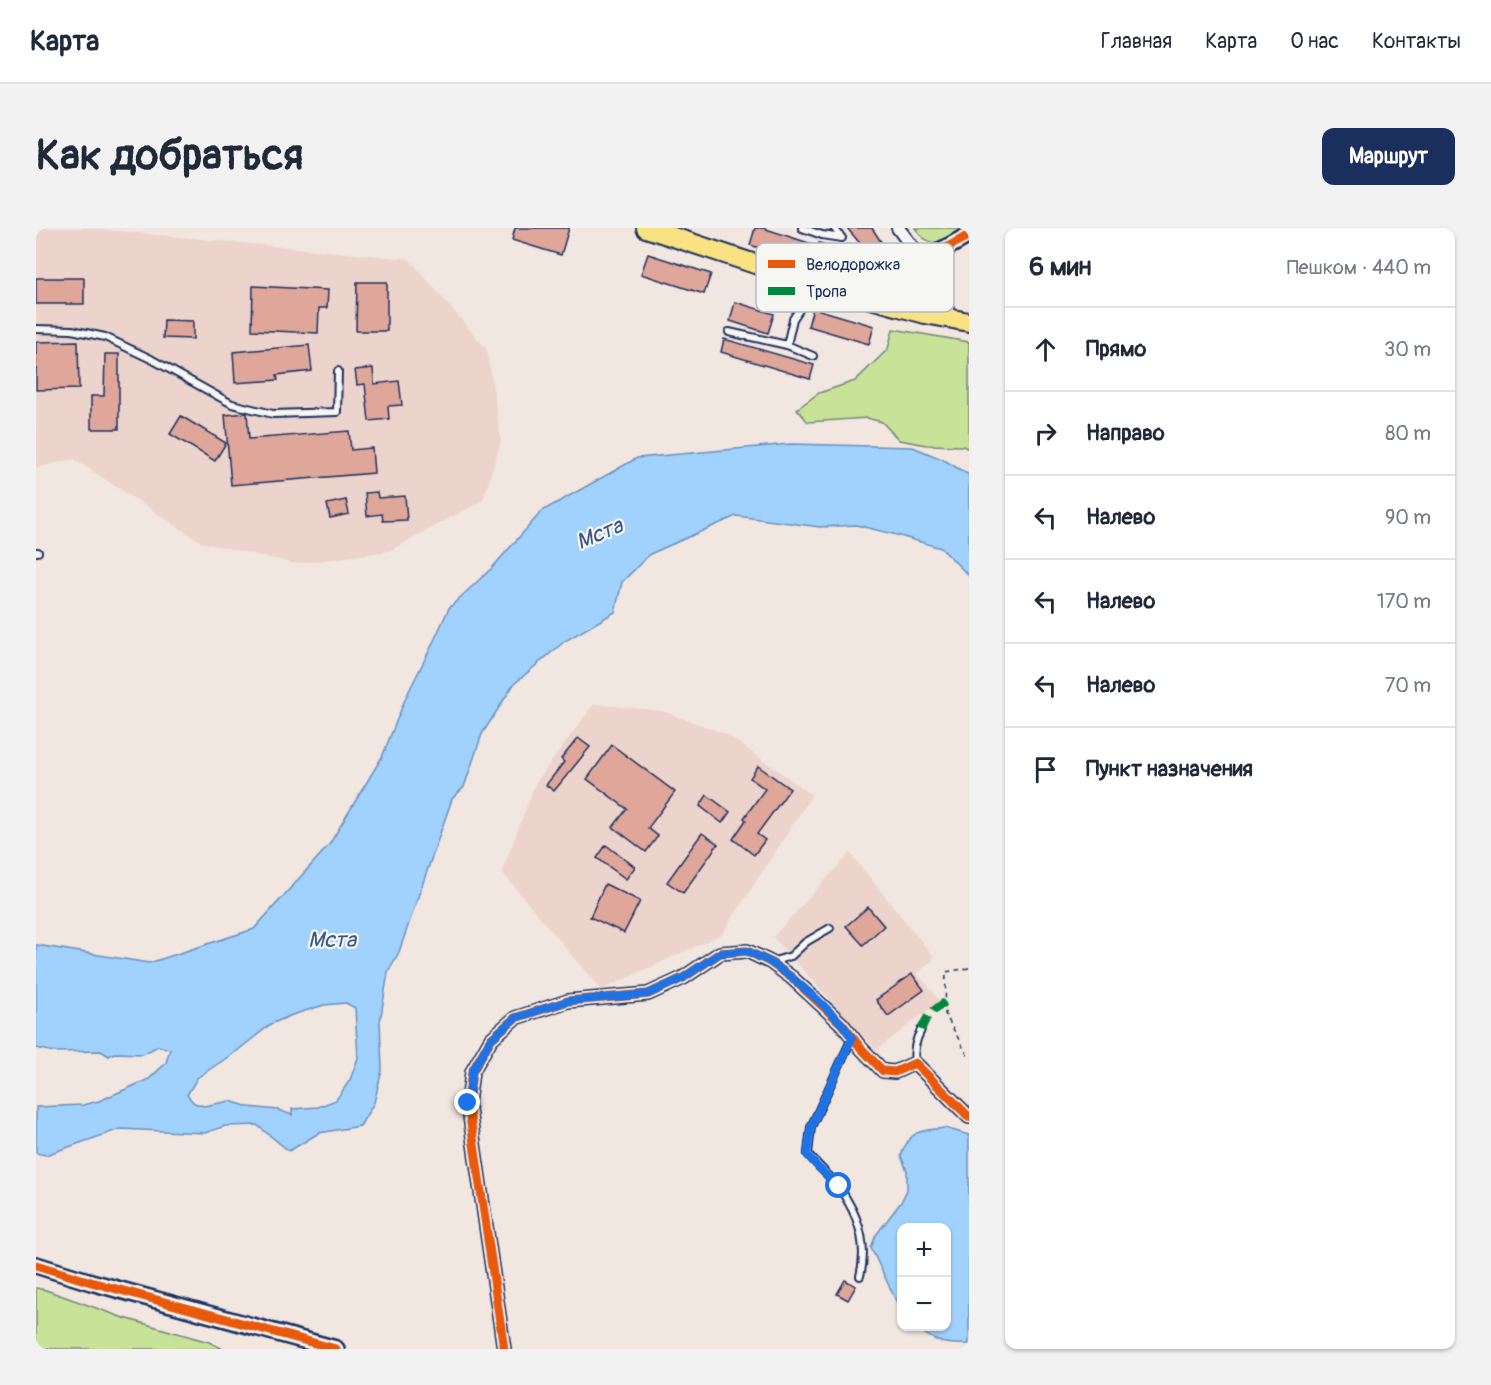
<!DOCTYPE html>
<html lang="ru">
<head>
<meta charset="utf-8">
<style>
	body { margin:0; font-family:Pangolin,sans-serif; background:#f2f2f3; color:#1f2937 }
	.controls { position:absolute; right:18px; bottom:18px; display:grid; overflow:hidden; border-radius:12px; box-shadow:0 2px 4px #0004 }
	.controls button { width:54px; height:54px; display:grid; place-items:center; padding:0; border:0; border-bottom:2px solid #e0e1e3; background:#fff; color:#1f2937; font:30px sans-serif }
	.stop { position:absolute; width:18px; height:18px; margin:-14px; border:4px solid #1a73e8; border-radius:50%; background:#fff }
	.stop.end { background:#1a73e8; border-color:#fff; box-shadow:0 2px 6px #0008 }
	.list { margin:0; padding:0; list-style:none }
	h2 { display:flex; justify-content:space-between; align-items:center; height:78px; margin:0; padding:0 24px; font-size:26px }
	h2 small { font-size:20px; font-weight:400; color:#747a83 }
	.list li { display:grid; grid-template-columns:39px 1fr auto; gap:18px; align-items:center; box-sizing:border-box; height:84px; padding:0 24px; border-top:2px solid #e0e1e3 }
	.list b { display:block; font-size:22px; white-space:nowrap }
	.list em { font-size:20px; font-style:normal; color:#747a83 }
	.icon { flex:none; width:33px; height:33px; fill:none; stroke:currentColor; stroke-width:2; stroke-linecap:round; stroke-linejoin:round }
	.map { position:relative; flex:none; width:933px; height:1121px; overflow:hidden; border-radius:12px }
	header { display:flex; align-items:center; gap:36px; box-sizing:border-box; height:84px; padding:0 30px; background:#fff; border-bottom:2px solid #e0e1e3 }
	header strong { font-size:28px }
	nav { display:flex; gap:33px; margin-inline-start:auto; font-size:21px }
	.intro { display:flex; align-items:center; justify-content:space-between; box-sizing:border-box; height:144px; padding:0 36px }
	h1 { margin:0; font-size:42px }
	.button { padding:15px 27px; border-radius:12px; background:#1b2f5e; color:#fff; font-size:21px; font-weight:700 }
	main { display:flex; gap:36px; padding:0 36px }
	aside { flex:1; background:#fff; border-radius:12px; box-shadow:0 2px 4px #0004 }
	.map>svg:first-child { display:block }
	.built { fill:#ecd3cb }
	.green { fill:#c8e298; stroke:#72887b; stroke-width:1.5 }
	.water { fill:#a1d1fd; stroke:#6b90bd; stroke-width:1.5; fill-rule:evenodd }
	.building { fill:#dfa69a; stroke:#1b2f5e; stroke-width:1.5 }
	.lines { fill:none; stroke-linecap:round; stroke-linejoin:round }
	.service-casing { stroke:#1b2f5e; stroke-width:10 }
	.minor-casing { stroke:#1b2f5e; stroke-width:16 }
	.tertiary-casing { stroke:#1b2f5e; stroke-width:20 }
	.primary-casing { stroke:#1b2f5e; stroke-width:22 }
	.path { stroke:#1b2f5e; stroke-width:1.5; stroke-dasharray:4.5 4.5; stroke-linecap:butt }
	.service { stroke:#f6f6f2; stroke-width:6 }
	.minor { stroke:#f6f6f2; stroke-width:12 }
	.tertiary { stroke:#f6f6f2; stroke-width:15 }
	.primary { stroke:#f8e281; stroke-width:18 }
	.quiet { stroke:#00873e; stroke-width:8; stroke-dasharray:15 8; stroke-linecap:butt }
	.cycleway-casing { stroke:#f6f6f2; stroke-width:13 }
	.cycleway { stroke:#e8590c; stroke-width:9 }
	.route { stroke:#1a73e8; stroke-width:8 }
	.labels { text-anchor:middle; stroke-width:4.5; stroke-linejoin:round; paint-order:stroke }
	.water-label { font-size:22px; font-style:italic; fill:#3c5886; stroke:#f6f6f2 }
	.key { fill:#f6f6f2; stroke:#b4bac6; stroke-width:1.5 }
	.key-label { font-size:16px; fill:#1b2f5e }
</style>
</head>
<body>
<header>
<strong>Карта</strong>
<nav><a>Главная</a><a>Карта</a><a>О нас</a><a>Контакты</a></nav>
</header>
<div class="intro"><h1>Как добраться</h1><a class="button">Маршрут</a></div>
<main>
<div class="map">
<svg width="933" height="1121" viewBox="0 0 933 1121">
	<rect width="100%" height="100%" fill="#f1e6e0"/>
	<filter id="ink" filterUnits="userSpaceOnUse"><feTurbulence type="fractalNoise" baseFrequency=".0167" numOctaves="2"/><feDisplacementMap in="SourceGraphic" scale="12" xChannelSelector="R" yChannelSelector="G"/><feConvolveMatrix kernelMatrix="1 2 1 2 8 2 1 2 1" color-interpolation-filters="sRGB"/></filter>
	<g filter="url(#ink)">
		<g class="built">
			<polygon points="0,0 50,0 373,31 451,122 465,213 447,272 353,323 260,336 165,314 38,231 0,240"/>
			<polygon points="558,476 626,483 690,506 776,567 686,706 565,762 466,644 499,556"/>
			<polygon points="814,625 897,728 896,733 881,745 904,773 840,822 737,709"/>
		</g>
		<g class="green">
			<polygon points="879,0 927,0 918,7 897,15 887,10"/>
			<polygon points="857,101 933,114 933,221 927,218 891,217 863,212 846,194 831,190 772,194 761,181 783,165 819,153 852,121"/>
			<polygon points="0,1060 10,1062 85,1089 173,1114 187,1121 0,1121"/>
		</g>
		<g class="water">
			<path d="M 754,216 L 877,219 L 908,232 L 933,247 L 933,348 L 905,320 L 857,306 L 820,297 L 784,299 L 700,288 L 614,326 L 586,354 L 579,384 L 529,413 L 478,456 L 446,506 L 428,559 L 416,571 L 363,724 L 352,744 L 344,794 L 346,842 L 338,875 L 324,898 L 283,905 L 253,923 L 221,897 L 189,898 L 169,905 L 84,901 L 10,927 L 0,925 L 0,879 L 47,877 L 63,873 L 113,851 L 130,835 L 134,821 L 122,818 L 107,826 L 78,825 L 73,828 L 65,823 L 18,824 L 0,820 L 0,717 L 113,735 L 218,701 L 293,617 L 346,529 L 370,469 L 396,417 L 413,380 L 456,340 L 506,283 L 601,230 ZM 310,775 L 319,780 L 322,830 L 314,852 L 300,872 L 282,879 L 256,881 L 256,887 L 242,882 L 213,879 L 194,873 L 168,878 L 158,875 L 151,867 L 161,850 L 201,823 L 235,796 L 256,787 L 288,777 Z"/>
			<path d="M 909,900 L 933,907 L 933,1116 L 932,1116 C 907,1117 899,1114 879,1099 L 910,1098 L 910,1000 L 866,1000 L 865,1083 L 835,1020 L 840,1007 L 865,974 L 871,962 L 871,943 L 865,928 C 873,902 885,902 909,900 Z"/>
		</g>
		<g class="building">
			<polygon points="479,0 533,0 525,27 476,12"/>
			<polygon points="719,0 727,0 782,18 783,15 838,32 811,0 836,0 853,26 835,51 763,31 762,32 714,17"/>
			<polygon points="612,26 675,46 668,66 605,46"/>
			<rect x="0" y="50" width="48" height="26"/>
			<polygon points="321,54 351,54 351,103 320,103"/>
			<polygon points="217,58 292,62 291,80 283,80 282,105 216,102"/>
			<polygon points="699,74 738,86 732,105 694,93"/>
			<polygon points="777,80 838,98 833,116 772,98"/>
			<polygon points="128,92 157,93 157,111 127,110"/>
			<polygon points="688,111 778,137 774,151 685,124"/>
			<polygon points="42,113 43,161 0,162 0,114"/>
			<polygon points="273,117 276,143 241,147 242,152 199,155 197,124"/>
			<polygon points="69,126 83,126 83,201 55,201 55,168 68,168"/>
			<polygon points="337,140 338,156 363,153 366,177 352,178 353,191 333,193 329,156 321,157 319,142"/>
			<polygon points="211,185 213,211 313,203 315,222 336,220 338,245 195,257 189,187"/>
			<polygon points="145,188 190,215 179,233 134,206"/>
			<polygon points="341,264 342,270 369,268 371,292 347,293 346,286 331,288 329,265"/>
			<polygon points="310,272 313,286 294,290 291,276"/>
			<polygon points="542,510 554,519 518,563 510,557 528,534 525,531"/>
			<polygon points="576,517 639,564 612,600 622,608 610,624 577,599 591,581 551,551"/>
			<polygon points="722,538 754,561 721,606 729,612 718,627 697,611 710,592 708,590 729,561 714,550"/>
			<polygon points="671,567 694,584 686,595 664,578"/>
			<polygon points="666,605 682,616 647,665 631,654"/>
			<polygon points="570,617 599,639 590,651 561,630"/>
			<polygon points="569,656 604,673 588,705 554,689"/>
			<polygon points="832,679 848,698 827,717 810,698"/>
			<polygon points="876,746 888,762 852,788 840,772"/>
			<polygon points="809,1052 820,1058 812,1072 801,1066"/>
		</g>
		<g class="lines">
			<g class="service-casing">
				<g id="service">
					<polyline points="766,0 786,7 806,10 798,0"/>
					<polyline points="0,101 36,102 69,109 115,131 196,176 237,186 301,184 302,143"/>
					<polyline points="693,104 751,117"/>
					<polyline points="777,128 751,117 757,91 778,59"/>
					<polyline points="0,324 2,324"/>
					<polyline points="735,734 755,728 770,714 794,700"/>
					<path d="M 816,810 L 775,899 L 772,926 C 781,937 791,946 801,956 C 805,961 808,967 811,972 C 825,995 831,1022 824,1048"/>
					<path d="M 879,835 C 877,823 879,813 885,802"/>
				</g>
			</g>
			<g class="minor-casing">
				<g id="minor">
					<polyline points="862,0 887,33 916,92"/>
					<polyline points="858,78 885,36"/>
					<polyline points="468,1121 432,875 436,844 455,811 479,790 532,773 612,766 647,750 684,725 711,723 734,734 755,749 806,796 824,819 847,843 859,844 879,835 933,889"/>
				</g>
			</g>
			<g class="tertiary-casing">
				<g id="tertiary">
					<polyline points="830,70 887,33 933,7"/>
					<polyline points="0,1037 55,1054 300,1121"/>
				</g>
			</g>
			<g class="primary-casing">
				<polyline id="primary" points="610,0 780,56 889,86 933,94"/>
			</g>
			<polyline class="path" points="933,740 910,744 909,786 933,830"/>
			<use href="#service" class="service"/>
			<use href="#minor" class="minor"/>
			<use href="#tertiary" class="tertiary"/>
			<use href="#primary" class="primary"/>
			<path class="quiet" d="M 885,802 C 891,787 896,783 909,774"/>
			<g class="cycleway-casing">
				<g id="cycleway">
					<polyline points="830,70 887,33 933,7"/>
					<polyline points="0,1037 55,1054 300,1121"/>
					<polyline points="468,1121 432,875 436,844 455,811 479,790 532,773 612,766 647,750 684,725 711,723 734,734 755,749 806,796 824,819 847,843 859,844 879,835 933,889"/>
				</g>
			</g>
			<use href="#cycleway" class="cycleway"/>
		</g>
	</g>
	<g class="lines" filter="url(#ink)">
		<polyline class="route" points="432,875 436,844 455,811 479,790 532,773 612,766 647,750 684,725 711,723 734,734 755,749 783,773 806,796 816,810 775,899 771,926 782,939 803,958"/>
	</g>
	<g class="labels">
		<g class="water-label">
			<text transform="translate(563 305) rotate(-23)" y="8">Мста</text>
			<text x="296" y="719">Мста</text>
		</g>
	</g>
	<rect x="720" y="15" width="198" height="69" rx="9" class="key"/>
	<rect x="732" y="32" width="27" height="8" fill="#e8590c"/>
	<rect x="732" y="59" width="27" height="8" fill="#00873e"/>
	<g class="key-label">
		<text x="770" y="42">Велодорожка</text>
		<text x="770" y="69">Тропа</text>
	</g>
</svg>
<div class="controls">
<button>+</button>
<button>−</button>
</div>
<div class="stop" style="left:803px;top:958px"></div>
<div class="stop end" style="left:432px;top:875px"></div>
</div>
<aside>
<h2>6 мин<small>Пешком · 440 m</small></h2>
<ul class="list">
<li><svg class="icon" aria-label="ahead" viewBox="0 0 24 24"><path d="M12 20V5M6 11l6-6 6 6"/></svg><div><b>Прямо</b></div><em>30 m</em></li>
<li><svg class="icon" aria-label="right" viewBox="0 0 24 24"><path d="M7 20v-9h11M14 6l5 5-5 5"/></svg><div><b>Направо</b></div><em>80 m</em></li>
<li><svg class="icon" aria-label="left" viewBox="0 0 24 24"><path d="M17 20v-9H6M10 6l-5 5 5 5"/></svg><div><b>Налево</b></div><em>90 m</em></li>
<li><svg class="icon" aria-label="left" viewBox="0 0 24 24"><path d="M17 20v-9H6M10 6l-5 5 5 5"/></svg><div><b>Налево</b></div><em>170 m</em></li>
<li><svg class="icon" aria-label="left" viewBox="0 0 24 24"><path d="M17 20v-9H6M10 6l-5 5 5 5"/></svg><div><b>Налево</b></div><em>70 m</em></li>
<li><svg class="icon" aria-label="arrive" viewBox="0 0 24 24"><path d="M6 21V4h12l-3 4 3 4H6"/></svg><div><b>Пункт назначения</b></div></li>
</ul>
</aside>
</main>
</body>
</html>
